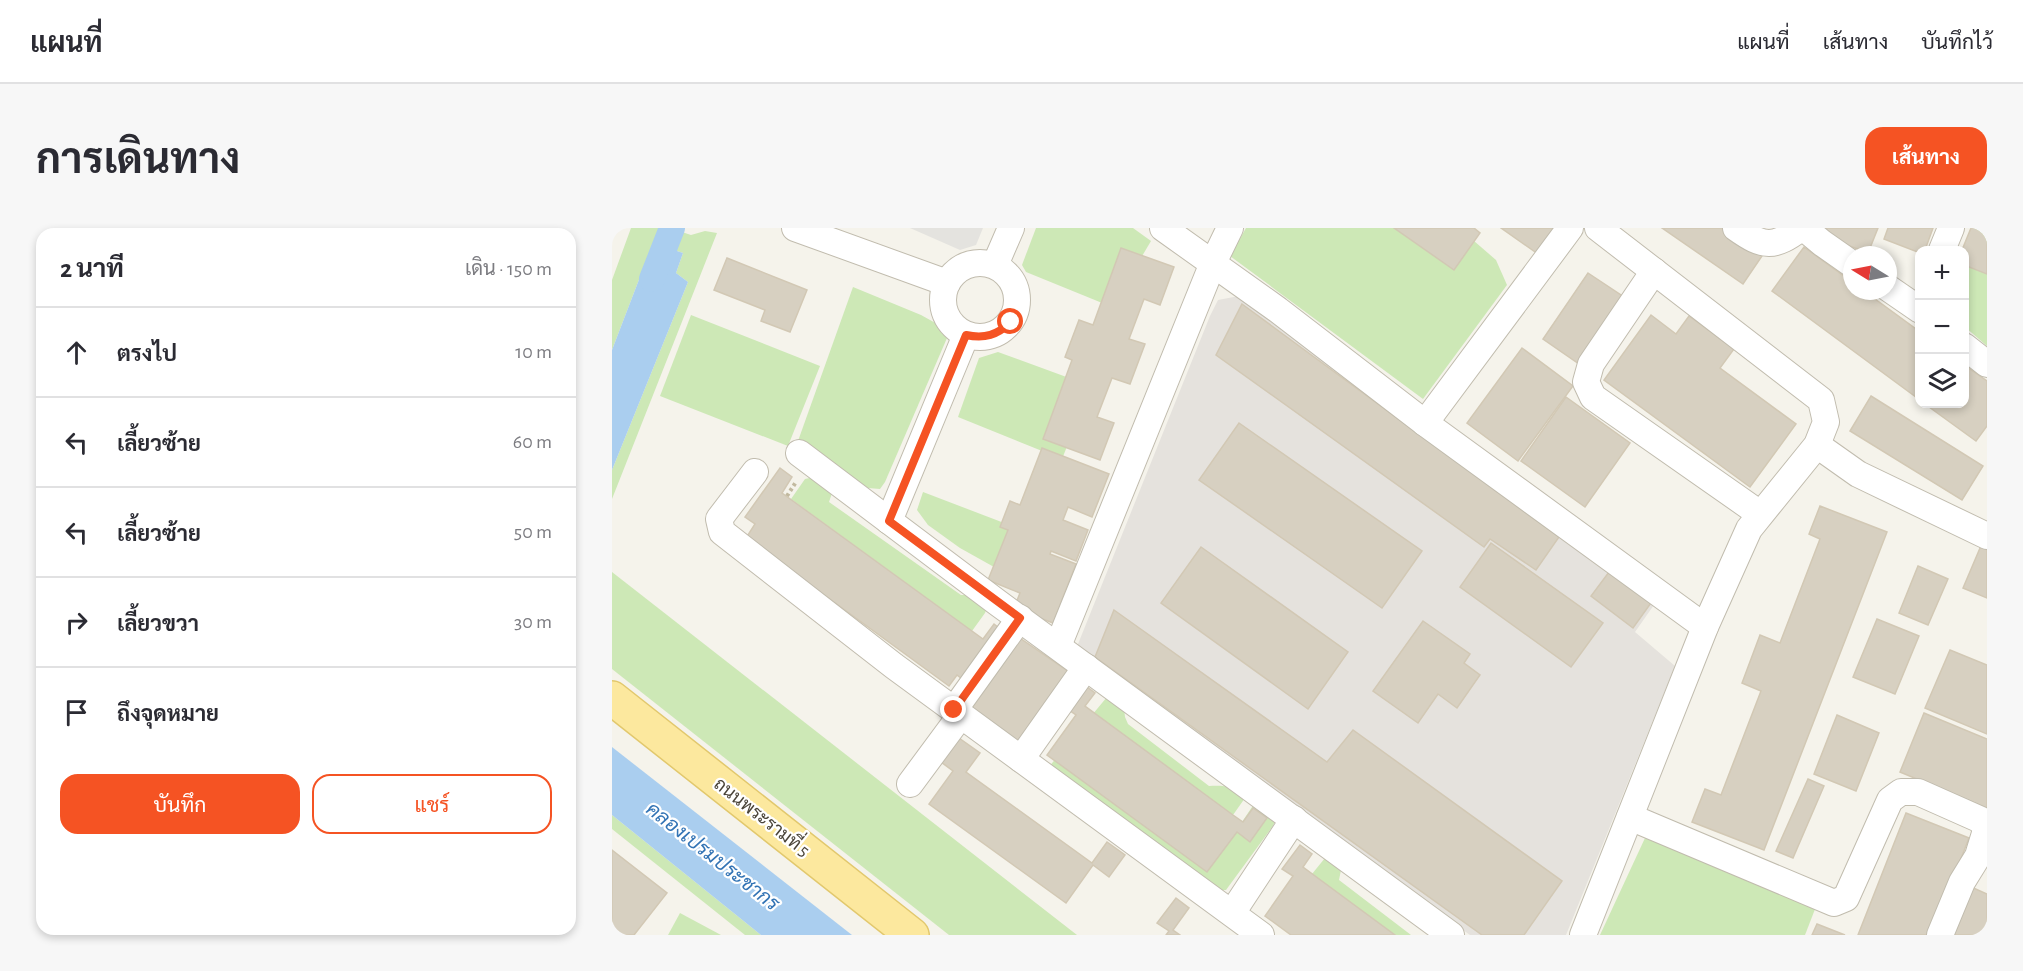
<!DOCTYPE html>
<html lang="th">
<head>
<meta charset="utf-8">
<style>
	body { margin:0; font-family:"Alegreya Sans",Sarabun,sans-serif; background:#f7f7f7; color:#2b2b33 }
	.controls { position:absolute; right:18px; top:18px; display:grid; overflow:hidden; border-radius:12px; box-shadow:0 3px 9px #0003 }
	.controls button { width:54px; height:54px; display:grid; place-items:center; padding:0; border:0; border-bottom:2px solid #e1e1e2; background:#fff; color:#2b2b33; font:30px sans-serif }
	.compass { position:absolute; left:1231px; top:18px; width:54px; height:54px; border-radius:50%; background:#fff; box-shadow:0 3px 9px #0003; rotate:280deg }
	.stop { position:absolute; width:18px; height:18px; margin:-14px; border:4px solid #f55323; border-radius:50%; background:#fff }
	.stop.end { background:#f55323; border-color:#fff; box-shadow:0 2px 6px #0008 }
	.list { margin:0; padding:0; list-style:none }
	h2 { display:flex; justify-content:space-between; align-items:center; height:78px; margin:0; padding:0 24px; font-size:26px }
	h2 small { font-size:20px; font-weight:400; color:#7c7c81 }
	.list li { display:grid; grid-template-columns:39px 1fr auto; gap:18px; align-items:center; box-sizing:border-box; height:90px; padding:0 24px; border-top:2px solid #e1e1e2 }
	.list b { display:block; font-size:22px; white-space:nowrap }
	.list em { font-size:20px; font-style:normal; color:#7c7c81 }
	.actions { display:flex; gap:12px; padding:18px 24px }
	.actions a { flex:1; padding:14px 0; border:2px solid #f55323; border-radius:18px; text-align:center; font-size:21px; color:#f55323 }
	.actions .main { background:#f55323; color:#fff }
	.icon { flex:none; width:33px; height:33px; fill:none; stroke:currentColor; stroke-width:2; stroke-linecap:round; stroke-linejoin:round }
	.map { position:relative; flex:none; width:1375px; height:707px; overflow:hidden; border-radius:18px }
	header { display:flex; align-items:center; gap:36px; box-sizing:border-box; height:84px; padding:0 30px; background:#fff; border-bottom:2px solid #e1e1e2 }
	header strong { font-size:28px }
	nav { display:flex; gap:33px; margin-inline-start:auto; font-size:21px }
	.intro { display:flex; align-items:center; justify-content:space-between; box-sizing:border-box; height:144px; padding:0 36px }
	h1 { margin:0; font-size:42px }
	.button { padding:15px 27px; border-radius:18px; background:#f55323; color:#fff; font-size:21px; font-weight:700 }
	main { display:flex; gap:36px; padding:0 36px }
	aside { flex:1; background:#fff; border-radius:18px; box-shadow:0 3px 9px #0003 }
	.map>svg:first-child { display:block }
	.industrial { fill:#e5e2dd }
	.green { fill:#cde8b6 }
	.parking { fill:#e4e3df }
	.water { fill:#aaceef }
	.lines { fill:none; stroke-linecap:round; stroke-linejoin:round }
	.canal { stroke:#aaceef; stroke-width:26 }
	.building { fill:#d7d0c1; stroke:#d2c8b4; stroke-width:1.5 }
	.minor-casing { stroke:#c1bcae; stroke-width:28 }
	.major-casing { stroke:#e2c86d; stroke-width:36 }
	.path { stroke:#c2b99f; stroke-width:4; stroke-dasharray:3 3; stroke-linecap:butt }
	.minor { stroke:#fff; stroke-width:26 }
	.major { stroke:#fce89e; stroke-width:33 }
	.route { stroke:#f55323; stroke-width:8 }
	.labels { text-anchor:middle; stroke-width:4.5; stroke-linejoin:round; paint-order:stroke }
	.street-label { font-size:18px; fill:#4a4439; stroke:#fff }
	.water-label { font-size:20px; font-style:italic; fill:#3374b5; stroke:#fff }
</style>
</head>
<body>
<header>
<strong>แผนที่</strong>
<nav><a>แผนที่</a><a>เส้นทาง</a><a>บันทึกไว้</a></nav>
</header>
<div class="intro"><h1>การเดินทาง</h1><a class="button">เส้นทาง</a></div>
<main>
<aside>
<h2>2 นาที<small>เดิน · 150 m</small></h2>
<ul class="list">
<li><svg class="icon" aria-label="ahead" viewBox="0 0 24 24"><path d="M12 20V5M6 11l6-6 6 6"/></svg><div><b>ตรงไป</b></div><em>10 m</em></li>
<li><svg class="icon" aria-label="left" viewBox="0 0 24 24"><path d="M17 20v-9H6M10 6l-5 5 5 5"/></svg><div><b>เลี้ยวซ้าย</b></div><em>60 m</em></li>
<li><svg class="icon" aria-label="left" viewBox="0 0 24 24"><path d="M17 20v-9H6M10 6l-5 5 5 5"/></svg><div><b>เลี้ยวซ้าย</b></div><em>50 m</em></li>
<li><svg class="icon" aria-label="right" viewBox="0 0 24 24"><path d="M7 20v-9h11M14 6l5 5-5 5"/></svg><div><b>เลี้ยวขวา</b></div><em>30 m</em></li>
<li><svg class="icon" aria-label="arrive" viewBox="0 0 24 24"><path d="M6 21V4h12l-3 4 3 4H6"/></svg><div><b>ถึงจุดหมาย</b></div></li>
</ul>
<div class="actions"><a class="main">บันทึก</a><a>แชร์</a></div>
</aside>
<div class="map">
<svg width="1375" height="707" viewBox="0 0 1375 707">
	<rect width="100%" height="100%" fill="#f5f3eb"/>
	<polygon class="industrial" points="627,68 1044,374 1023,404 1063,438 954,707 858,707 464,421 598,88 606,72"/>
	<g class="green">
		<polygon points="19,0 58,0 79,7 93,3 105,5 0,271 0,242 76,54 64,45 71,25 41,15 0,122 0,52"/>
		<polygon points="424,0 521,0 539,13 500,79 414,44 410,37"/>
		<polygon points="634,0 847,0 884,32 895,57 811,171 618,28"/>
		<polygon points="1362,0 1375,0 1375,118 1353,99 1352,22 1351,22"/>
		<polygon points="241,59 309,87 327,97 335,110 273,254 268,261 256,260 186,213"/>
		<polygon points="79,87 208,138 176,218 48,168"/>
		<polygon points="386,124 479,158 450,231 346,189 367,130"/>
		<polygon points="202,249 221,262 217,274 349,367 358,367 376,377 373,385 360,403 179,271 193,251"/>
		<polygon points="311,264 400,298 382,339 348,320 316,297 305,282"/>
		<polygon points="0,344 465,707 337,707 0,441"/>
		<path d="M 495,469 L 512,480 L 513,489 L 516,496 L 597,558 C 612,557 622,558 633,570 L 621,587 L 630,594 L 642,576 L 664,591 L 661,598 L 614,662 L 605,662 L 436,540 Z"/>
		<polygon points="0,587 149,707 133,707 0,601"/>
		<polygon points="1033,610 1205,676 1193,707 988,707"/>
		<polygon points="713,630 729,642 727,652 799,707 783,707 700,646"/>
		<polygon points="68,685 109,707 56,707"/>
	</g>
	<polygon class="parking" points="298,0 371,0 364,17 348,22"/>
	<g class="water">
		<polygon points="41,15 71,25 64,45 76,54 0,242 0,122"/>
		<polygon points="0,519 240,707 149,707 0,587"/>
	</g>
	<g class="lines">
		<polyline class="canal" points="40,51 60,0"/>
	</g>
	<g class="building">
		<polygon points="782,0 862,0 868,5 842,42"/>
		<polygon points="889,0 945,0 926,26"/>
		<polygon points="1050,0 1110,0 1150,28 1131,56"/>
		<polygon points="1215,0 1266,0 1256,25 1212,8"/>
		<polygon points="1276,0 1321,0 1313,22 1308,22 1308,25 1272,11"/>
		<polygon points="1359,0 1375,0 1375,46 1352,37 1352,22 1350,22"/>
		<polygon points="1192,19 1240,54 1240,63 1252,63 1308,104 1308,172 1160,63"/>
		<polygon points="509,20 562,39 548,77 532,71 517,111 533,116 518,156 500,150 485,189 502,195 488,232 431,211 460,132 453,129 467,92 481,97"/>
		<polygon points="115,30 195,62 178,104 149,93 153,82 102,62"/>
		<polygon points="976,45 1012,69 967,136 931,111"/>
		<polygon points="630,76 947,309 924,342 878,311 872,319 604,127"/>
		<polygon points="1039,87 1064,106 1077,88 1122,121 1108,140 1184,196 1138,259 992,152"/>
		<polygon points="910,120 961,158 906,233 855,195"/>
		<polygon points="1352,137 1375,153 1375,198 1364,213 1313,176 1352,176"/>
		<polygon points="1259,168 1371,238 1350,272 1238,203"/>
		<polygon points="954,169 1018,215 973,279 909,233"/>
		<polygon points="627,195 810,323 770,380 587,252"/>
		<polygon points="430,220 497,246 480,289 456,279 451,292 476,302 464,333 439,323 438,326 464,336 441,395 402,380 408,365 376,352 396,302 388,299 398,273 408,277"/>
		<polygon points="168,240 180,249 170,265 371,411 382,396 392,404 355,455 345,447 337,458 134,310 143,296 133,289"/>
		<polygon points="1208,278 1275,304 1152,622 1080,594 1093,561 1109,567 1149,463 1130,455 1148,407 1168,415 1208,311 1197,306"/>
		<polygon points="1371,313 1375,315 1375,370 1351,360"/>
		<polygon points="879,315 991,395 959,439 848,359"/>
		<polygon points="589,319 736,424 696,481 549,375"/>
		<polygon points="1306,338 1336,351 1316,397 1287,385"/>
		<polygon points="997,344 1039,375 1021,400 979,368"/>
		<polygon points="502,382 715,534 741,502 950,653 912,707 870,707 483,429"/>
		<polygon points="1265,391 1307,408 1283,466 1241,449"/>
		<polygon points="811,393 858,426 852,435 868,447 845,480 826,466 806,495 761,463"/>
		<polygon points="402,406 460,446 411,521 352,481"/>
		<polygon points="1338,422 1375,437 1375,506 1313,480"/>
		<polygon points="471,456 483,465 473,478 621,587 631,594 641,580 655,590 638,614 625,604 595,644 435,527 464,487 454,480"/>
		<polygon points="1312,485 1375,511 1375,580 1288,544"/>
		<polygon points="1225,487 1267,505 1244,563 1202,546"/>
		<polygon points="347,510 368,525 354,544 480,635 495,614 513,627 497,649 481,637 454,675 317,576 341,543 329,534"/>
		<polygon points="1196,551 1212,558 1181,630 1164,623"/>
		<polygon points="1294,585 1357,610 1319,707 1246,707"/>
		<polygon points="688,617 700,626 691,639 783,707 679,707 653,688 681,648 670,641"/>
		<polygon points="0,622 55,665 22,707 0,707"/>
		<polygon points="1357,658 1375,666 1375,707 1337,707"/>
		<polygon points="564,670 577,680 561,702 568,707 554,707 557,703 545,695"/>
		<polygon points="1205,696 1233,707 1200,707"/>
	</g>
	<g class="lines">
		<g class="minor-casing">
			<g id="minor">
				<polyline points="183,0 335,55"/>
				<polyline points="551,0 666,82 813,195 1093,399"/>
				<path d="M 1124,0 C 1152,20 1162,20 1189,0"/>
				<polyline points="1192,0 1210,15 1240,36"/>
				<polyline points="1330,22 1339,0"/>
				<circle cx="368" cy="72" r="37"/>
				<polyline points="383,37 399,0"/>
				<polyline points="1042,43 979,136 974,154 981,169 1148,286"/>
				<polyline points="1276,60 1308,82"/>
				<polyline points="1352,118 1375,136"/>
				<polyline points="813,195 958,0"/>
				<polyline points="1205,217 1246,246 1375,308"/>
				<polyline points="187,225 386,375 839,707"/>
				<polyline points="143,244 107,291 110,304 282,438 649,707"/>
				<polyline points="277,293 354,107"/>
				<polyline points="446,418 601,35 618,0"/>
				<polyline points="342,482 408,390"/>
				<polyline points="409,531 474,439"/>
				<polyline points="298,556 349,487"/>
				<polyline points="1018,589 1222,675 1234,670 1278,572 1289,564 1306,564 1369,592 1374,602 1366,628 1350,654 1328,707"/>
				<polyline points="620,685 682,591"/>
				<polyline points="971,707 1093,399 1137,301 1205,217 1214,194 1209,172 986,0"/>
			</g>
		</g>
		<g class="major-casing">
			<polyline id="major" points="0,470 300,707"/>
		</g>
		<polyline class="path" points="175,268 184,254"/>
		<use href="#minor" class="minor"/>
		<use href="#major" class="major"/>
	</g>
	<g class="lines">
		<path class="route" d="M 342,482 L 408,390 L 277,293 L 354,107 C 373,111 385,107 399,94"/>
	</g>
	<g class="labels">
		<g class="street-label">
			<text transform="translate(150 589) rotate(38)" y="6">ถนนพระรามที่ 5</text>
		</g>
		<g class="water-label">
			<text transform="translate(101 628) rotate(38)" y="7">คลองเปรมประชากร</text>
		</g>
	</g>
</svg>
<div class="controls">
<button>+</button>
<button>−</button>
<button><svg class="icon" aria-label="layers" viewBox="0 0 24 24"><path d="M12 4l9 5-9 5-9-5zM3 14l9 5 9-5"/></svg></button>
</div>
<svg class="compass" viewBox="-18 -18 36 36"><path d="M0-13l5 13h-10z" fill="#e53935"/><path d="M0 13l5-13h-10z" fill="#7c7c81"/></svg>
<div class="stop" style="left:399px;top:94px"></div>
<div class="stop end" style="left:342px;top:482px"></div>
</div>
</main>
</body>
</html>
